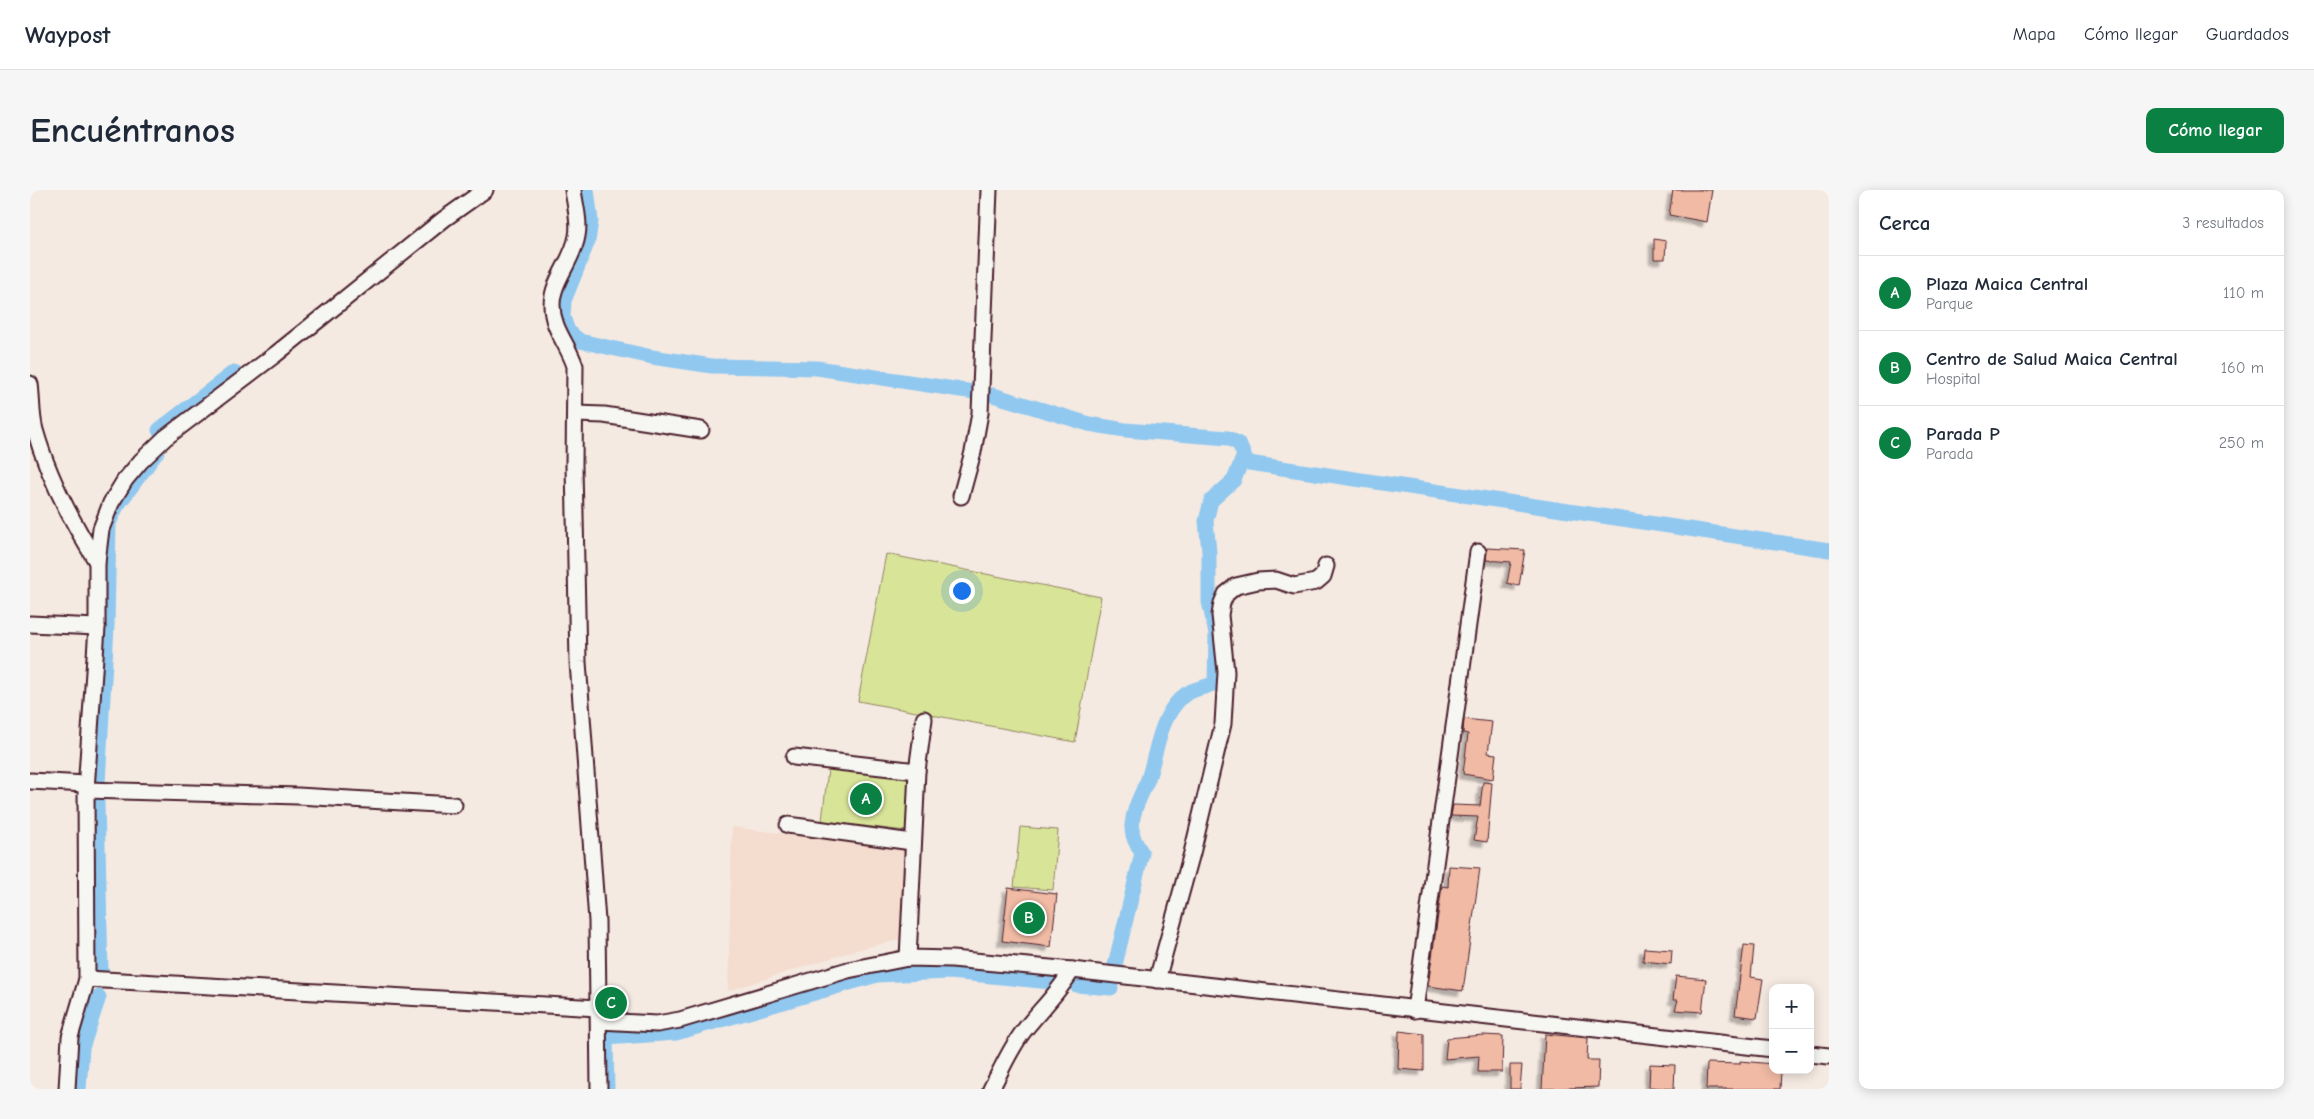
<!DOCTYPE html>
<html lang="es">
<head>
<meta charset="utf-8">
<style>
	body { margin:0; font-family:"Comic Neue",sans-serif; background:#f6f6f7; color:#1f2937 }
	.controls { position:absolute; right:15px; bottom:15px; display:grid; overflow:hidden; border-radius:10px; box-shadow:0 2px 12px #0003 }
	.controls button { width:45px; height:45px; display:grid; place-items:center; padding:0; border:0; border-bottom:1px solid #e0e1e3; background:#fff; color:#1f2937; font:25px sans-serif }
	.you { position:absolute; left:931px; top:400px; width:18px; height:18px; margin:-12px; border:4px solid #fff; border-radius:50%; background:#1a73e8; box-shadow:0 0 0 8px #1a73e833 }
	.badge { display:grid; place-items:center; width:32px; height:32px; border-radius:50%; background:#0b8043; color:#fff; font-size:16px; font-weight:700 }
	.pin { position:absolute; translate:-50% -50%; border:2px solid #fff; box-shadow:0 1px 5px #0006 }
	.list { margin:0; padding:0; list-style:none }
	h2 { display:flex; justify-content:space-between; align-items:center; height:65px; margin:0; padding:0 20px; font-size:21px }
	h2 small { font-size:16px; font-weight:400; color:#747a83 }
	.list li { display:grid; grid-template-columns:32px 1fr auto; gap:15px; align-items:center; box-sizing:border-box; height:75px; padding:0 20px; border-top:1px solid #e0e1e3 }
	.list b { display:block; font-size:19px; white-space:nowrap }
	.list p { margin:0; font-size:16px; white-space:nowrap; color:#747a83 }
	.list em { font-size:16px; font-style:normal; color:#747a83 }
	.map { position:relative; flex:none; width:1799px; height:899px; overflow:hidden; border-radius:10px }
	header { display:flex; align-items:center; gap:30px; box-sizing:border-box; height:70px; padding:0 25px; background:#fff; border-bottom:1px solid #e0e1e3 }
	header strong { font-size:24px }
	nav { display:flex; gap:28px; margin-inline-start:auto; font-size:18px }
	.intro { display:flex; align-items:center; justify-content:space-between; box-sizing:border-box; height:120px; padding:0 30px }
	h1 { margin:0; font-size:35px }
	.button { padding:12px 22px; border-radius:10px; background:#0b8043; color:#fff; font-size:18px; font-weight:700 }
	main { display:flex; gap:30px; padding:0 30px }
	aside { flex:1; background:#fff; border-radius:10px; box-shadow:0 2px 12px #0003 }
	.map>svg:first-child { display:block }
	.built { fill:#f4dccf }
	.green { fill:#d8e598; stroke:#918262 }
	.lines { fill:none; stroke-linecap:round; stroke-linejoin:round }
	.canal { stroke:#91c8ef; stroke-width:15 }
	.building { fill:#f0baa4; stroke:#4a1f2b; filter:url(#shadow) }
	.minor-casing { stroke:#4a1f2b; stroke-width:19 }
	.minor { stroke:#f6f6f2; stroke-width:15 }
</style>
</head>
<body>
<header>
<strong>Waypost</strong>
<nav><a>Mapa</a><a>Cómo llegar</a><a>Guardados</a></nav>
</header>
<div class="intro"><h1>Encuéntranos</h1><a class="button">Cómo llegar</a></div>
<main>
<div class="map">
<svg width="1799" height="899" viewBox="0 0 1799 899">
	<defs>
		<filter id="shadow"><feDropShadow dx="-4.5" dy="4.5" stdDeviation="1" flood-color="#0004"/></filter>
	</defs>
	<rect width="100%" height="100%" fill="#f5eae2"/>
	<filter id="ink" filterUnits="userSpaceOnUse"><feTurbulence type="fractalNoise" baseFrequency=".02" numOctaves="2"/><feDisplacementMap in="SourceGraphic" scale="10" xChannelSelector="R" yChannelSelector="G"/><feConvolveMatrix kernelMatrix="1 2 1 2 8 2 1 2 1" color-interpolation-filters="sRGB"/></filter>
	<g filter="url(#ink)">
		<polygon class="built" points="702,637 876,659 872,749 826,760 698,801"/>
		<g class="green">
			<polygon points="856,364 1071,407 1045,552 828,511"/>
			<polygon points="802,576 879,588 876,641 792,631 798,579"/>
			<polygon points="990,637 1028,640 1023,700 984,697"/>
		</g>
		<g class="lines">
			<g class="canal">
				<polyline points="557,0 561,31 558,51 534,111 533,127 538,141 550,151 622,167 682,176 787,178 944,202"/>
				<path d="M 963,205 L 1059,234 L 1095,240 L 1198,248 L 1209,254 L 1214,265 L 1204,290 L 1181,311 L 1176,331 L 1179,362 L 1179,412 L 1186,444 L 1185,493 C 1173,499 1161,498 1151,508 C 1129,529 1127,562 1118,589 C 1112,604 1103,618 1102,635 C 1101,646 1107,655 1112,663 L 1085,775"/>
				<polyline points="129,240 204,182"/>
				<polyline points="1212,272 1799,360"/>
				<polyline points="71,783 67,611 77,437 79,333 87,316 127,262"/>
				<polyline points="1046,795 1081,798"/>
				<polyline points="49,899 52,858 69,807"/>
				<polyline points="577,899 576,848 646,843 847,785 920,782 1021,792"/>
			</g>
		</g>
		<g class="building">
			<polygon points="1643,0 1682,0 1677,32 1639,25"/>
			<polygon points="1624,49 1636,51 1635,69 1624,69"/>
			<polygon points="1457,358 1495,360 1489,396 1477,393 1481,372 1456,370"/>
			<polygon points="1434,529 1462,532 1458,563 1466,564 1463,589 1433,584 1438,544 1433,543"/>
			<polygon points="1453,592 1462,593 1457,652 1444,650 1448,627 1421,626 1423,615 1450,616"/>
			<polygon points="1419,676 1450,678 1433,801 1398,796 1412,696 1418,697"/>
			<polygon points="978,698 1027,704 1021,757 972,751"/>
			<polygon points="1714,755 1724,756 1721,787 1733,789 1727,828 1705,825"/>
			<polygon points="1614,758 1642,760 1641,774 1613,771"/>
			<polygon points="1646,786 1676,789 1672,822 1645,820 1648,810 1643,810"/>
			<polygon points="1369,841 1394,844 1394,881 1368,879"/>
			<polygon points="1515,844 1558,848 1557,870 1569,870 1568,897 1512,899"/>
			<polygon points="1454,845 1473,846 1472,882 1448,882 1449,866 1415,869 1417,848"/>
			<polygon points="1710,871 1743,874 1743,880 1751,880 1750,899 1676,899 1677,873 1710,874"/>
			<polygon points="1620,874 1645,875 1644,899 1619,897"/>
			<polygon points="1480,875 1492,875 1490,899 1480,899"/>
		</g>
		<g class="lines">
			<g class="minor-casing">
				<g id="minor">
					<path d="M 543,0 C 545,15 550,32 547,46 C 543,71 522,90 522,115 C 522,139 538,154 545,176 L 544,276 L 548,472 L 567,731 L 569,899"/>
					<path d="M 0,194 C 2,209 1,226 5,240 C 18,286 42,332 67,372"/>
					<polyline points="546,224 574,225 671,240"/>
					<polyline points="931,306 943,262 950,223 959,0"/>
					<polyline points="0,434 67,437"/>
					<polyline points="764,567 887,581"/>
					<polyline points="0,591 56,594"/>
					<polyline points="56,600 268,606 424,615"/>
					<polyline points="758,635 882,652"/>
					<polyline points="878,768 887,581 894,529"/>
					<polyline points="57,789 568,818"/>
					<polyline points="1127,790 1162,663 1193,534 1196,482 1190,425 1192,413 1196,404 1206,396 1228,391 1246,390 1264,396 1286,392 1293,386 1296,376"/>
					<polyline points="1385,820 1448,362"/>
					<polyline points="569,831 627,834 650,830 818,780 878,768 922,769 1042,780 1743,859"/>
					<polyline points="1780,864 1799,866"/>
					<polyline points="37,899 40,847 57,789 56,600 67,437 67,372 71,339 81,313 95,290 111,271 135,248 246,164 414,29 455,0"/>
					<path d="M 961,899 C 972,879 981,856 996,838 C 1012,818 1029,802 1042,780"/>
				</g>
			</g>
			<use href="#minor" class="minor"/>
		</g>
	</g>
</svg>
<div class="controls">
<button>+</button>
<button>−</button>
</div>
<div class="you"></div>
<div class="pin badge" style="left:836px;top:609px">A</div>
<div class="pin badge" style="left:999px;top:728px">B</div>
<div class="pin badge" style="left:581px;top:813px">C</div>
</div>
<aside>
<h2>Cerca<small>3 resultados</small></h2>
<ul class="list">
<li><span class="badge">A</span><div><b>Plaza Maica Central</b><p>Parque</p></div><em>110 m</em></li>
<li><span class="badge">B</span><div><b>Centro de Salud Maica Central</b><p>Hospital</p></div><em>160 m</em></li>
<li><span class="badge">C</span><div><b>Parada P</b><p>Parada</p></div><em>250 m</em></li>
</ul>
</aside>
</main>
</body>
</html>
